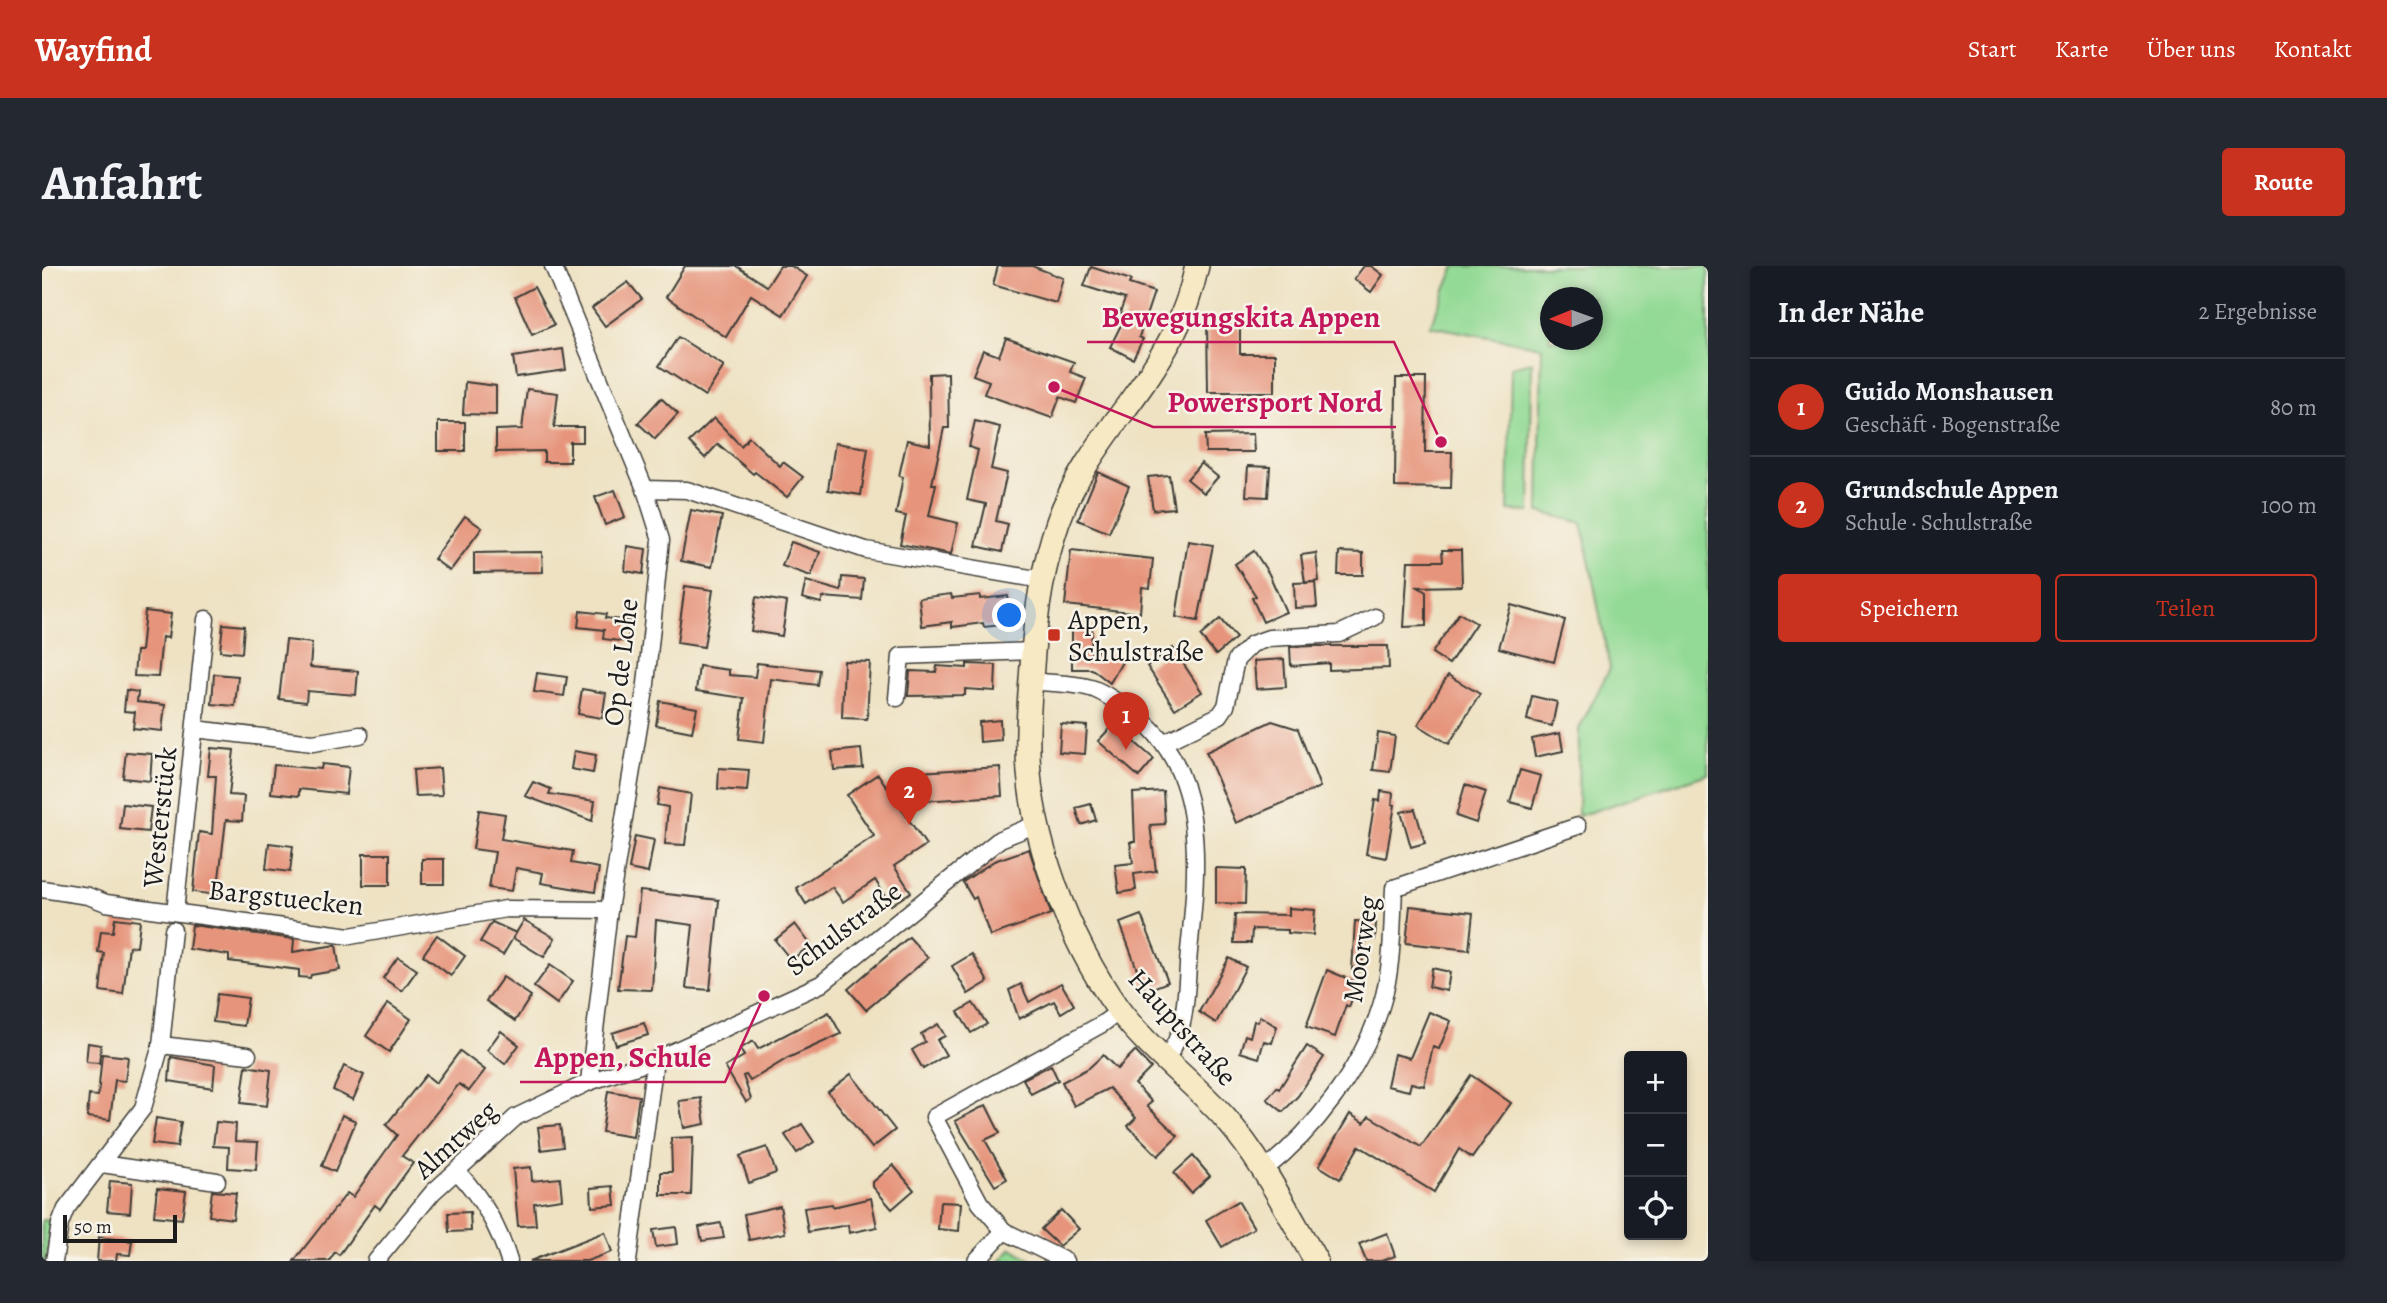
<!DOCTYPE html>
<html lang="de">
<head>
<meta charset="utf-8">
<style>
	body { margin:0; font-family:Alegreya,serif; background:#242831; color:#f1f3f6 }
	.controls { position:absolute; right:21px; bottom:21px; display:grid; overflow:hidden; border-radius:7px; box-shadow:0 4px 10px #0003 }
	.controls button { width:63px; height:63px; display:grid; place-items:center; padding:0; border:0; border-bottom:2px solid #363941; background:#171b24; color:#f1f3f6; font:35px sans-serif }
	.compass { position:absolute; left:1498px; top:21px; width:63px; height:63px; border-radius:50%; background:#171b24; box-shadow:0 4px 10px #0003; rotate:269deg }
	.scale { position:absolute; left:21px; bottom:18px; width:114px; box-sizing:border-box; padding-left:7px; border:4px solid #1c1c1c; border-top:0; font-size:19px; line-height:24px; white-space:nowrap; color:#1c1c1c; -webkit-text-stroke:5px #f7f3e8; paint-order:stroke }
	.you { position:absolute; left:968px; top:350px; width:24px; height:24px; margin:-18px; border:5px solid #fff; border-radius:50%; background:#1a73e8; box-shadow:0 0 0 10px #1a73e833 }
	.badge { display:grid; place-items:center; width:46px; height:46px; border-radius:50%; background:#c8321e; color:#fff; font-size:23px; font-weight:700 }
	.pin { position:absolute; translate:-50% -58px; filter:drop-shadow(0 2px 4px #0008) }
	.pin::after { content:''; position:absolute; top:37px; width:24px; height:21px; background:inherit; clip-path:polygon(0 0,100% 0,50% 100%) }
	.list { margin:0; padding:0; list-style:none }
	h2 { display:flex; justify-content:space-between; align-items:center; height:91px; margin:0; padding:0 28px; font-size:30px }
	h2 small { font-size:23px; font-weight:400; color:#9ea1a6 }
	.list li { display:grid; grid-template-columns:46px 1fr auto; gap:21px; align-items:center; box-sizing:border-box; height:98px; padding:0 28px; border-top:2px solid #363941 }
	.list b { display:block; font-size:26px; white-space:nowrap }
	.list p { margin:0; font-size:23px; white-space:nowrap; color:#9ea1a6 }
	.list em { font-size:23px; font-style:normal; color:#9ea1a6 }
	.actions { display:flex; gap:14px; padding:21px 28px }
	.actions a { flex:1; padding:16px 0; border:2px solid #c8321e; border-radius:7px; text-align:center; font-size:24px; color:#c8321e }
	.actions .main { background:#c8321e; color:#fff }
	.icon { flex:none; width:38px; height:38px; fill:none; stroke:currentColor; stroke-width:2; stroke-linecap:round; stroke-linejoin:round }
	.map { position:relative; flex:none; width:1666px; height:995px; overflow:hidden; border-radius:7px }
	header { display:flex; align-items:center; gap:42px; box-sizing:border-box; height:98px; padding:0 35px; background:#c8321e; color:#fff }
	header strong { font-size:33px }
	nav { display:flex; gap:38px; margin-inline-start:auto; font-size:24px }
	.intro { display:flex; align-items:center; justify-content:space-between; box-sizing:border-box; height:168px; padding:0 42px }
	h1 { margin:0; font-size:49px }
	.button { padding:18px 32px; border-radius:7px; background:#c8321e; color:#fff; font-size:24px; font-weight:700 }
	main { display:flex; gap:42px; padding:0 42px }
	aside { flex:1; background:#171b24; border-radius:7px; box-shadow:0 4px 10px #0003 }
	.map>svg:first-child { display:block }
	.green { fill:#93da94; stroke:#587b58; stroke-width:2; fill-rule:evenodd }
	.building { fill:#e6947b }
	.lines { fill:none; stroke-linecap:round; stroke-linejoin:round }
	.minor-casing { stroke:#3c3a35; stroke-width:19 }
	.secondary-casing { stroke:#3c3a35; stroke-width:26 }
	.minor { stroke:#fff; stroke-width:16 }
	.secondary { stroke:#f7e9c3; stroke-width:23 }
	.poi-dot { fill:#c8321e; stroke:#f7f3e8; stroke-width:2.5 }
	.labels { text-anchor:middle; stroke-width:5; stroke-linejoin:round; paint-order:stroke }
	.poi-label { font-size:28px; fill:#1c1c1c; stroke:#f7f3e8; text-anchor:start }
	.street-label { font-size:28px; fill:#1c1c1c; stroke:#f7f3e8 }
	.leader { fill:none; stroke:#c2185b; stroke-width:2.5 }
	.callout-dot { fill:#c2185b; stroke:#f7f3e8; stroke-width:2.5 }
	.callout-label { font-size:30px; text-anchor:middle; font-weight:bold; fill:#c2185b; stroke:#f7f3e8; stroke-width:5; stroke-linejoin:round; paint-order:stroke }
</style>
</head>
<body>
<header>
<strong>Wayfind</strong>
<nav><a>Start</a><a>Karte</a><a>Über uns</a><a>Kontakt</a></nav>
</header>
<div class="intro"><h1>Anfahrt</h1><a class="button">Route</a></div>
<main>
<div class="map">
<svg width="1666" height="995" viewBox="0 0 1666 995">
	<rect width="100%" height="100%" fill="#f7f3e8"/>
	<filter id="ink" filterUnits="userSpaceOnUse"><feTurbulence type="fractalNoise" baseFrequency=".0143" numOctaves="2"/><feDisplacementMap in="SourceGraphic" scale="14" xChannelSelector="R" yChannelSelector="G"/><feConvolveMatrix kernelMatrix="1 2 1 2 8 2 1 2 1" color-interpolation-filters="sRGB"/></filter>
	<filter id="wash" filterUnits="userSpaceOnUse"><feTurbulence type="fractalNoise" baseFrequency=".00686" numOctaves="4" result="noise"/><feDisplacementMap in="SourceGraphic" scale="28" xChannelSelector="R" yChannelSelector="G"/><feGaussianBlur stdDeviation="1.57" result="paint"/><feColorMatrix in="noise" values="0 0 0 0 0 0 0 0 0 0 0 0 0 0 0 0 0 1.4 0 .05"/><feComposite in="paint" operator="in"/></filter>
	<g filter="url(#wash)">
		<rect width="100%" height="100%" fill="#eee2c3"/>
		<g class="green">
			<path d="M 1413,0 L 1666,0 L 1666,508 L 1536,550 L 1537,463 L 1568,402 L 1540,257 L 1497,246 L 1500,81 L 1388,60 ZM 1508,32 L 1550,32 L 1550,74 L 1508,74 Z"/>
			<polygon points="1490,96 1488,246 1466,245 1469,101"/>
			<polygon points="0,954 10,955 4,995 0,995"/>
			<polygon points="970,982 991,995 958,995"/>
		</g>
		<g id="blocks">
			<g class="building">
				<polygon points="643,0 694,0 725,20 738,0 749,0 765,10 741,49 709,29 684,71 624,31"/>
				<polygon points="956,0 990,0 1021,12 1014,37 951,19"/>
				<polygon points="1322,0 1329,0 1341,9 1329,26 1312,13"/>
				<polygon points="1049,1 1089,14 1087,18 1112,26 1097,71 1101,73 1091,93 1068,81 1084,49 1078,47 1083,33 1042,20"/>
				<polygon points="586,16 600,33 563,60 550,42"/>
				<polygon points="492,21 512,59 490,69 473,31"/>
				<polygon points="1165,54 1198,54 1198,88 1233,88 1233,126 1166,126"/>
				<polygon points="636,71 682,100 663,130 617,100"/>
				<polygon points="964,72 1032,96 1028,106 1044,112 1034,137 1018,131 1010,152 942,128 947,115 931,109 941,84 957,90"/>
				<polygon points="521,83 524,104 474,111 471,91"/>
				<polygon points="906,107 907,162 902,162 890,218 894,218 887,250 916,257 909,288 858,278 864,250 854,248 861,211 857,210 865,174 888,179 887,108"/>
				<polygon points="1354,112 1384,112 1383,186 1410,186 1409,222 1353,221"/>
				<polygon points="423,116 454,120 454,149 421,148"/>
				<polygon points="485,123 516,127 512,161 541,161 541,176 528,176 528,196 502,196 502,185 454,186 454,164 480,163"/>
				<polygon points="619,132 636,148 613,173 596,157"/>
				<polygon points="672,152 699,180 707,171 738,200 741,196 761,211 745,231 713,206 711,208 676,178 663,192 647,176"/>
				<polygon points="933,155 958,161 949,203 965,207 954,255 966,258 960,286 934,280 944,238 925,234 936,184 927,181"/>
				<rect x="396" y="156" width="27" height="29"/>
				<polygon points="1211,168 1212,186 1164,186 1163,169"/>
				<polygon points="793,177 826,182 819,229 786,224"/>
				<polygon points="1159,197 1176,211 1162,227 1145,213"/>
				<polygon points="1206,200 1228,201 1226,231 1204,230"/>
				<polygon points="1056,206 1087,220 1067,267 1036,254"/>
				<polygon points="1127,209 1132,242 1111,244 1106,211"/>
				<polygon points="573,224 583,251 563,259 553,231"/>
				<polygon points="649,244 680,250 670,301 639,295"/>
				<polygon points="423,250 440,262 408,305 392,293"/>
				<polygon points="1146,275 1171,279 1156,355 1134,351"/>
				<polygon points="749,276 778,286 769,310 740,300"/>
				<polygon points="585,280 604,283 601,308 583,305"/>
				<polygon points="1029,284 1111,293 1108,322 1100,321 1098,347 1023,339"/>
				<polygon points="1400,284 1419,284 1420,320 1376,321 1384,326 1384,360 1362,361 1366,295 1401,295"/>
				<polygon points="1212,285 1227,308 1244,346 1221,356 1210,332 1214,330 1193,298"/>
				<polygon points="500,286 501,306 432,307 432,287"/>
				<polygon points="1297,286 1321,287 1321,309 1296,309"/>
				<polygon points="1274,287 1277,315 1263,317 1259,289"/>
				<polygon points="800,311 822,313 820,334 781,331 779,337 760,332 764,315 799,325"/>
				<polygon points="1273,316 1275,341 1253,342 1252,317"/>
				<polygon points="643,320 671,324 662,381 635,377"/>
				<polygon points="909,328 910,332 938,329 938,333 966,330 969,358 942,361 941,357 910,361 910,356 880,360 877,332"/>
				<polygon points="714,331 745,336 740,370 709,365"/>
				<polygon points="1469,339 1523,354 1512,396 1457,382"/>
				<polygon points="103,345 129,348 126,372 120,371 116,411 92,410 94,385 99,385"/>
				<polygon points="538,345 564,348 563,352 588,355 586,376 561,373 562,364 536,361"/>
				<polygon points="1417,347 1434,357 1407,398 1390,387"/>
				<polygon points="1178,353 1194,372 1174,389 1158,370"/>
				<polygon points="181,358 202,360 200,387 178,385"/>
				<polygon points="1050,361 1049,386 1062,384 1080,396 1068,417 1050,403 1030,403 1030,362"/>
				<polygon points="244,374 270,377 268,401 316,405 314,429 265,425 264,436 237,433"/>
				<polygon points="1272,380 1346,380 1347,402 1287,404 1287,397 1249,400 1248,381"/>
				<polygon points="1131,382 1160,426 1133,443 1105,400"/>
				<polygon points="1242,393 1244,421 1214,423 1212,395"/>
				<polygon points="802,395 828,396 825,453 800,452"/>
				<polygon points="715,397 777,404 775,419 729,413 722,476 697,473 702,432 654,425 657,400 687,404 687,409 713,411"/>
				<polygon points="925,398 954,399 953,425 923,423 923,429 866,430 868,405 894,406 895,400 925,402"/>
				<polygon points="495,407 525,411 522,430 492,426"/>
				<polygon points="172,408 196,410 193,440 170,438"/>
				<polygon points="1406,409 1438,428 1407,478 1376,459"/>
				<polygon points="540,423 564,427 560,452 536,448"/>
				<polygon points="84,424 96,426 95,436 123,439 120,465 91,462 93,446 82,445"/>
				<polygon points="1490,430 1515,436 1510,460 1485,454"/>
				<polygon points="618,435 655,442 650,466 614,459"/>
				<polygon points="958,454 959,474 938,476 937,456"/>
				<polygon points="1230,455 1256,463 1278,521 1194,557 1164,486"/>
				<polygon points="1019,458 1045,460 1043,488 1017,486"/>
				<polygon points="1072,458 1112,493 1097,511 1056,475"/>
				<polygon points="1336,467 1353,470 1348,506 1331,504"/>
				<polygon points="1518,467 1521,485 1493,491 1490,473"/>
				<polygon points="169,482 192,484 187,529 202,530 200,555 184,554 175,629 151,626 157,566 170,568 174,510 166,510"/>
				<polygon points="819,483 821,502 792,504 790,486"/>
				<polygon points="532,485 554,489 551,507 529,503"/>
				<polygon points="84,486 110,488 108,515 81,512"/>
				<polygon points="280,498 307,501 304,528 257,523 257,530 229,527 232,499 279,503"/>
				<polygon points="958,501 960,530 879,535 877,506"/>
				<polygon points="398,502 400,529 373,530 371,504"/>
				<polygon points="677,502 707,504 705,525 676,523"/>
				<polygon points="1478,504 1499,510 1490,542 1468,536"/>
				<polygon points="836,508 884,579 852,600 869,626 849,639 833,614 801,636 790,621 764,638 754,622 832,570 805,529"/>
				<polygon points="491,516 509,523 507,528 553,535 550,555 483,530"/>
				<polygon points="1423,519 1444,526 1434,557 1414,550"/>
				<polygon points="618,522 649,528 643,579 623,578 626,541 615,539"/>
				<polygon points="1121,525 1123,558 1108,559 1114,605 1092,608 1094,624 1077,627 1073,599 1091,597 1088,576 1093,576 1091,527"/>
				<polygon points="1339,525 1351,527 1350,538 1353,539 1344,592 1324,588 1333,534 1338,535"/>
				<polygon points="81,538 109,541 106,566 78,563"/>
				<polygon points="1049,538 1054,554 1039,559 1034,542"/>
				<polygon points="1373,543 1383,577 1369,581 1359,546"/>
				<polygon points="437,544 463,548 459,573 531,585 529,597 557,602 553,626 499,617 501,607 474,602 470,625 447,622 453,586 431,583"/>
				<polygon points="593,570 612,574 606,607 587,603"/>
				<polygon points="227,577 251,580 248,606 224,603"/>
				<polygon points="987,583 1009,648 948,670 934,631 931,633 921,616 952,595"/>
				<rect x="321" y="588" width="27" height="31"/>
				<rect x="380" y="593" width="22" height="25"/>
				<polygon points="1174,602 1204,603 1203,638 1174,637"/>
				<polygon points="598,625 677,634 668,724 644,722 651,659 614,654 610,724 576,723 583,670 593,671"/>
				<polygon points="1368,640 1431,647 1427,684 1364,677"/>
				<polygon points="1247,642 1273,644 1271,669 1246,667 1246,664 1210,663 1209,677 1192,677 1193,648 1247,649"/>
				<polygon points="1099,649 1126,716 1103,725 1078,657"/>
				<polygon points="73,652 98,655 95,681 87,680 81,728 58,725 62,687 56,686 59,665 71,666"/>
				<polygon points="482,654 513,672 502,691 471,672"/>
				<polygon points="1313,655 1334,656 1333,674 1324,673 1319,705 1310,704"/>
				<polygon points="450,656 474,667 461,689 438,676"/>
				<polygon points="753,658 769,679 749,694 733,674"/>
				<polygon points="150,659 252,673 251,686 294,679 298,704 269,709 268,712 257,711 257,704 187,695 187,689 147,683"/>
				<polygon points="395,669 423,690 409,710 381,689"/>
				<polygon points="867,671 886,692 824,744 806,723"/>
				<polygon points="930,688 946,716 926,728 910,700"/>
				<polygon points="356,691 375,704 360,725 341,712"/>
				<polygon points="1187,692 1204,701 1174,757 1157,746"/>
				<polygon points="508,699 531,715 515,738 492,721"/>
				<polygon points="1390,702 1408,706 1405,725 1387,721"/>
				<polygon points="1285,704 1316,717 1307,741 1304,739 1293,771 1264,761"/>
				<polygon points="461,711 489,730 473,755 444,735"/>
				<polygon points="1019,717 1032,739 1019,747 1012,735 977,753 967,724 979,718 987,736"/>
				<polygon points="175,728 206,732 202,760 171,756"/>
				<polygon points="346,737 369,753 347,786 324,770"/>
				<polygon points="931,737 945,758 929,767 916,746"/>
				<polygon points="787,746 799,768 746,792 708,815 704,809 701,810 709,833 704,836 683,801 702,790 698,783 711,775 716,783"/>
				<polygon points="1387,746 1409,755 1397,783 1391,781 1382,820 1369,817 1367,825 1345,820 1352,788 1368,792"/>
				<polygon points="1218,750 1235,761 1230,777 1222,775 1217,792 1198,786 1203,769 1208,771 1212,755 1216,756"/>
				<polygon points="602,757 606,769 574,779 570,767"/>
				<polygon points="896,758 903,770 895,774 904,789 881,803 870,784 883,776 879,768"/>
				<polygon points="459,765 477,779 463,798 445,784"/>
				<polygon points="46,777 59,779 57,797 44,796"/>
				<polygon points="1265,780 1282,791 1256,830 1241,846 1225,833 1235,821 1237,823"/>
				<polygon points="418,785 443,804 427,825 417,818 360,890 371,897 338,943 333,939 297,989 293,986 287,995 252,995 305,927 311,931 355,869 344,859 384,809 394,817"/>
				<polygon points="1093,785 1109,802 1093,818 1110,836 1105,840 1136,870 1116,890 1086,860 1094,852 1067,822 1032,840 1020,816 1047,802 1061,789 1075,803"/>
				<polygon points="60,788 86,791 83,815 73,814 68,854 45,851 47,829 56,830"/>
				<polygon points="129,791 173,799 171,822 127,815"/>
				<polygon points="1009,799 1016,814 989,828 981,813"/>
				<polygon points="204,800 229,804 225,840 199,837"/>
				<polygon points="302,800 322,809 311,834 291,824"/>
				<polygon points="809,808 853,864 830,882 786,826"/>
				<polygon points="1429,809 1469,837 1430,892 1417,883 1392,926 1317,880 1298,913 1277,900 1308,848 1322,857 1327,850 1379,881"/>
				<polygon points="566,825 597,830 591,871 560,866"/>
				<polygon points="659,832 663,858 642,862 637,835"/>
				<polygon points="944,839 958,867 943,874 965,913 953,920 913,855"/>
				<polygon points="300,849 314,855 293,906 280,900"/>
				<polygon points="114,852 139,856 135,881 110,878"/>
				<polygon points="174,856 194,858 193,875 216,876 214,904 186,902 187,881 171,880"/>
				<polygon points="760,858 772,876 755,887 743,869"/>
				<polygon points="518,859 521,881 499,884 496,861"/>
				<polygon points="651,871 649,929 619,929 619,906 630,906 629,872"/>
				<polygon points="725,881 734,907 707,917 698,890"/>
				<polygon points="1151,890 1168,910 1149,927 1132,907"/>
				<polygon points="851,899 872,924 850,943 831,921 831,916"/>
				<polygon points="489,901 490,915 518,912 520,933 492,937 494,959 476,960 471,903"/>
				<polygon points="68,915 90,917 88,947 65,945"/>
				<polygon points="571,920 573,939 550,941 549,922"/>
				<polygon points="115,922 144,925 140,953 112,950"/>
				<polygon points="170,925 194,927 191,953 167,950"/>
				<polygon points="829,932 835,961 807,967 806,959 766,966 762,942 790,938 791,941"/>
				<polygon points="1196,935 1212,962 1180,981 1164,954"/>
				<polygon points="898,936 919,937 917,965 896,963"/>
				<polygon points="738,940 743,967 707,974 702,948"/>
				<polygon points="1019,944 1037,963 1017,980 999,963"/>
				<polygon points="428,946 429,965 407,966 406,947"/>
				<polygon points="679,957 682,972 660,975 657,961"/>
				<polygon points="634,961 636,978 614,981 611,964"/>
				<polygon points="563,966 570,986 545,995 488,995"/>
				<polygon points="1345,967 1353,990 1339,995 1324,995 1317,978"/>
				<polygon points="57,971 90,975 88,989 75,988 74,995 55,995"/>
			</g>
		</g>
	</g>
	<g filter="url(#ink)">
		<use href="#blocks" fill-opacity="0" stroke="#3c3a35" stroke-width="2"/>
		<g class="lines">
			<g class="minor-casing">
				<g id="minor">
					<polyline points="511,0 603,223 619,274 604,418 567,644 547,816"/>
					<polyline points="603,223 645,224 824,284 1000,314"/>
					<path d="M 989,415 C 1010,418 1032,416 1052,423 C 1064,428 1074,435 1084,442 C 1167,496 1156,599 1147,685 C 1144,719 1146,766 1124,792"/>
					<polyline points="855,432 859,390 991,385"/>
					<polyline points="153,463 271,477 318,469"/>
					<polyline points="1123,476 1178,449 1184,440 1194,394 1210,378 1227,372 1297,368 1333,351"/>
					<polyline points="0,623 46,630 64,637 308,670 464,643 567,644"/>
					<polyline points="133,646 164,353"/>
					<polyline points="119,779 206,789"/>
					<polyline points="60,898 175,915"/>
					<path d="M 415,905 C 440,933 456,959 467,995"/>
					<path d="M 1221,905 C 1273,864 1319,804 1339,740 C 1351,703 1350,661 1352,622 L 1536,560"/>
					<polyline points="12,995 18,958 24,943 101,842 119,779 131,664"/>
					<polyline points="334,995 391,926 474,851 547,816 613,794 779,718 958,573 995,558"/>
					<polyline points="586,995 613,794"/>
					<polyline points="934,995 962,965"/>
					<polyline points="1023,995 962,965 938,937 892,851 1060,758 1078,745"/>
				</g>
			</g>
			<g class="secondary-casing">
				<path id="secondary" d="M 1155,0 C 1150,23 1142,48 1131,69 C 1097,135 1041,185 1016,256 C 1000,302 993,352 990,400 C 988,428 985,457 986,485 C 987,570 1027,674 1076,743 C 1106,783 1150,815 1183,852 C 1220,894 1246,947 1274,995"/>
			</g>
			<use href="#minor" class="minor"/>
			<use href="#secondary" class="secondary"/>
		</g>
	</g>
	<rect class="poi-dot" x="1005" y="362" width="14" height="14" rx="3.5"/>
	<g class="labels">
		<g class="poi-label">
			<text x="1026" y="363">Appen,<tspan x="1026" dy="32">Schulstraße</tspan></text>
		</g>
		<g class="street-label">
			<text transform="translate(578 396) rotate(-83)" y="10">Op de Lohe</text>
			<text transform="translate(117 551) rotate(-84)" y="10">Westerstück</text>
			<text transform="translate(244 631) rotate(6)" y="10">Bargstuecken</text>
			<text transform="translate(801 662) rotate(-37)" y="10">Schulstraße</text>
			<text transform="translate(1318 683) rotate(-81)" y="10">Moorweg</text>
			<text transform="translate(1141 761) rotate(48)" y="10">Hauptstraße</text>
			<text transform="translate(413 873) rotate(-42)" y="10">Almtweg</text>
		</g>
	</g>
	<path class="leader" d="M1399 176L1352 76H1045M1012 121L1111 161H1354M722 730L683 816H478"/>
	<g class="callout-dot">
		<circle cx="1399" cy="176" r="7"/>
		<circle cx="1012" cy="121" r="7"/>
		<circle cx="722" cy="730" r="7"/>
	</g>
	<g class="callout-label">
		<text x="1199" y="61">Bewegungskita Appen</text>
		<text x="1233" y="146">Powersport Nord</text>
		<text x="581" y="801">Appen, Schule</text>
	</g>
</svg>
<div class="controls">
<button>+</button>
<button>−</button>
<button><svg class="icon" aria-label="locate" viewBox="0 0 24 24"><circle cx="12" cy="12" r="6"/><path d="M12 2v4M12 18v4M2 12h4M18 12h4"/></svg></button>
</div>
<svg class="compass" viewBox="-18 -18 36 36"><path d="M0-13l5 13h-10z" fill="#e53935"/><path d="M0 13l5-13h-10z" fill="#9ea1a6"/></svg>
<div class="scale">50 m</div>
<div class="you"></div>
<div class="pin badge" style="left:1084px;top:484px">1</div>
<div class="pin badge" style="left:867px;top:559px">2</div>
</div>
<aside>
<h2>In der Nähe<small>2 Ergebnisse</small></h2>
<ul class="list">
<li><span class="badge">1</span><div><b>Guido Monshausen</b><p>Geschäft · Bogenstraße</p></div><em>80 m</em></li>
<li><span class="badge">2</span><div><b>Grundschule Appen</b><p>Schule · Schulstraße</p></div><em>100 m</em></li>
</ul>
<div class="actions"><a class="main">Speichern</a><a>Teilen</a></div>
</aside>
</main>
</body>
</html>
